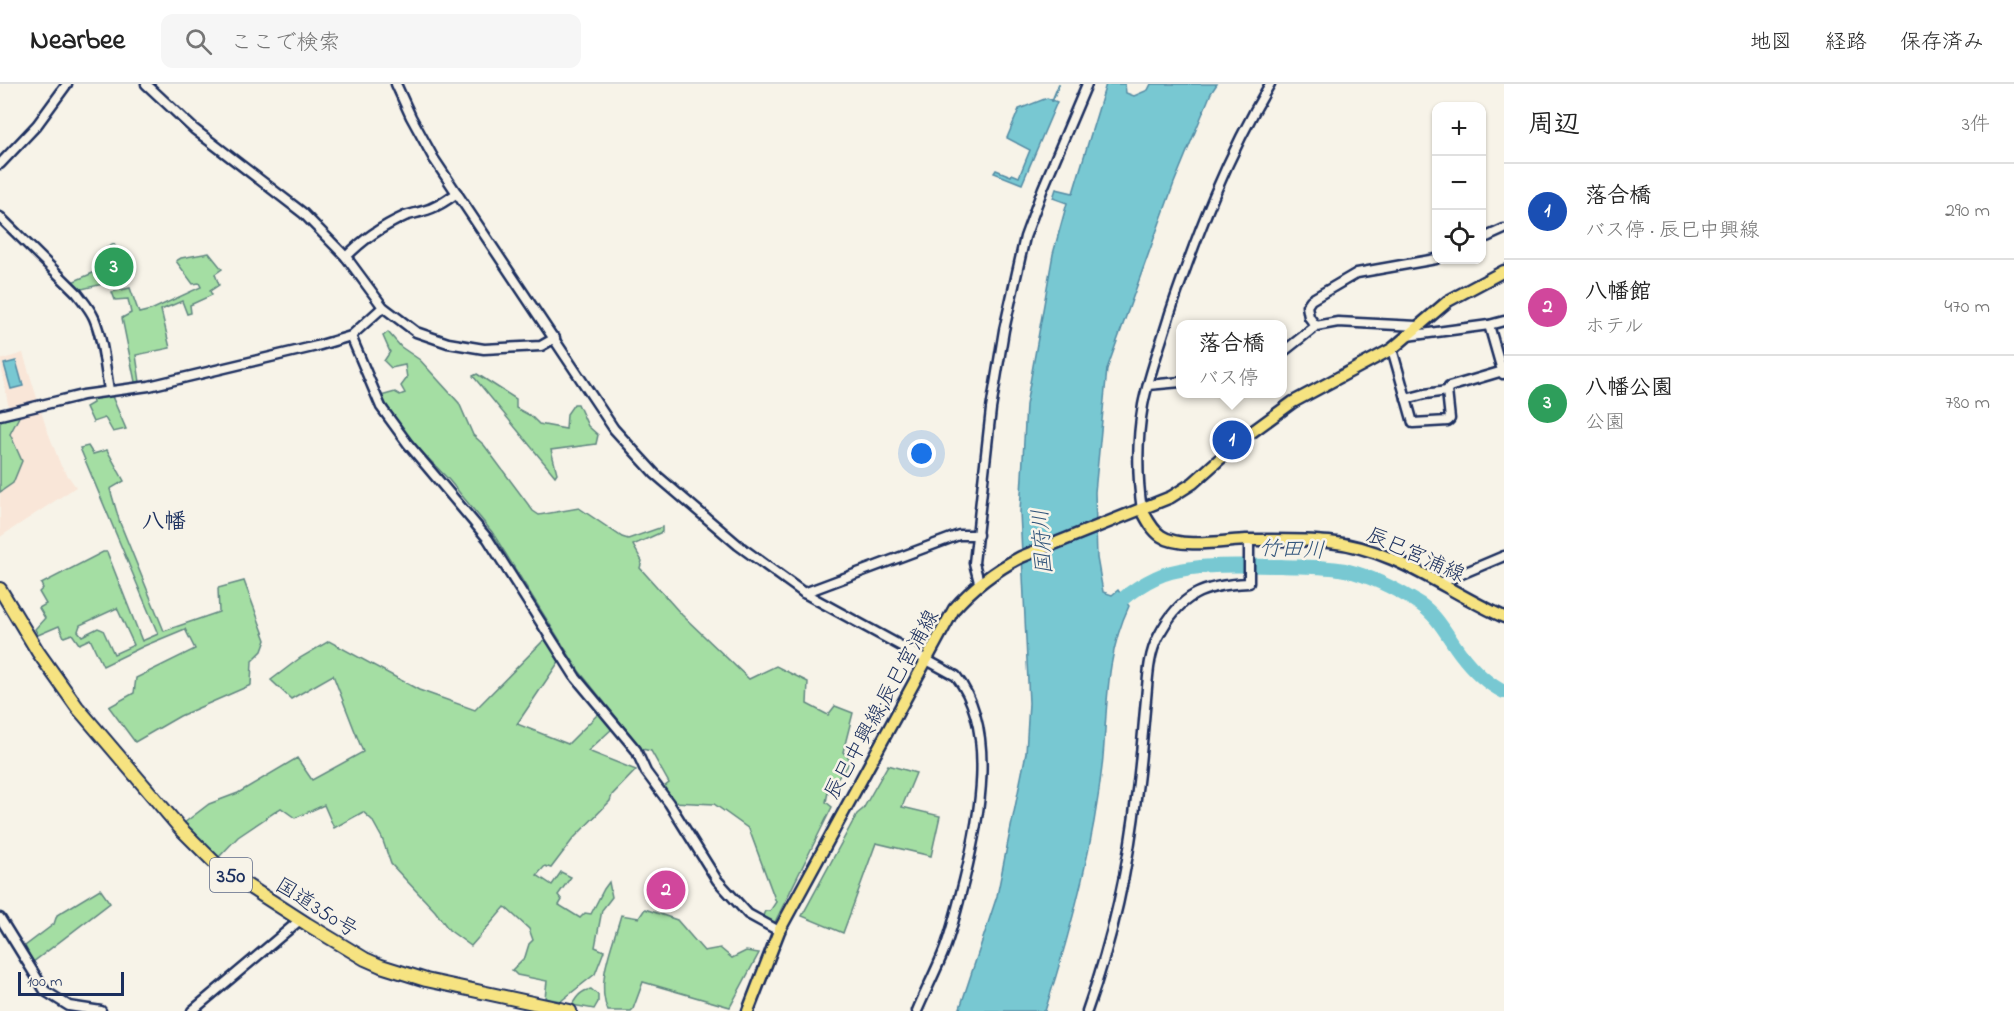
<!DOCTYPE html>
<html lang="ja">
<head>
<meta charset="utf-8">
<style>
	body { margin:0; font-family:"Indie Flower","Klee One",sans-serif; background:#f6f6f6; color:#222 }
	.controls { position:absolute; right:18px; top:18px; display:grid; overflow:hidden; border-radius:12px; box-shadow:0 2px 4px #0004 }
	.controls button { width:54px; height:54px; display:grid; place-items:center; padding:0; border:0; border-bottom:2px solid #e0e0e0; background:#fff; color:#222; font:30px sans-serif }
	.scale { position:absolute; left:18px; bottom:15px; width:106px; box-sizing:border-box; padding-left:6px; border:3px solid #1b2f5e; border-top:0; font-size:16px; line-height:21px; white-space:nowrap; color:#1b2f5e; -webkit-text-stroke:4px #f7f3e8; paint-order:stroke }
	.you { position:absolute; left:922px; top:370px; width:21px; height:21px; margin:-15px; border:4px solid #fff; border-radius:50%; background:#1a73e8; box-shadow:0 0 0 9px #1a73e833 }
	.badge { display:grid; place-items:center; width:39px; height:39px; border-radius:50%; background:#b45309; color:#fff; font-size:20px; font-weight:700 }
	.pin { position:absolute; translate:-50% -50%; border:3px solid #fff; box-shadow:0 2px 6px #0006 }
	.popup { position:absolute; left:1176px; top:236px; width:111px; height:78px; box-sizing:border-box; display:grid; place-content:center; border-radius:12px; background:#fff; filter:drop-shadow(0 2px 4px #0005); font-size:20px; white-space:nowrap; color:#767676 }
	.popup b { font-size:22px; color:#222 }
	.popup::after { content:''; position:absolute; left:50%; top:100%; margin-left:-12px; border:12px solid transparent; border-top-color:#fff }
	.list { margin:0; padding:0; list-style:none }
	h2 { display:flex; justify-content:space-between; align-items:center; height:78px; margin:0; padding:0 24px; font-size:26px }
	h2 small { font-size:20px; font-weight:400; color:#767676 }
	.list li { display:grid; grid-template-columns:39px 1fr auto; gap:18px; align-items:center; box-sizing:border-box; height:96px; padding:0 24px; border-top:2px solid #e0e0e0 }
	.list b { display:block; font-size:22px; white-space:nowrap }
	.list p { margin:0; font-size:20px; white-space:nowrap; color:#767676 }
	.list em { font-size:20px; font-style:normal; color:#767676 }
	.icon { flex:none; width:33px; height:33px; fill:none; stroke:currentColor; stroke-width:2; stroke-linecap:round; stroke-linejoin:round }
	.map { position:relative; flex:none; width:1504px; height:927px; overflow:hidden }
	header { display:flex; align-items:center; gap:36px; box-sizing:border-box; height:84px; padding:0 30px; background:#fff; border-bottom:2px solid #e0e0e0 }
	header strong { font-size:28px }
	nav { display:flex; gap:33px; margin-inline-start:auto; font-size:21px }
	.search { width:420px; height:54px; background:#f6f6f6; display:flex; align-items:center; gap:15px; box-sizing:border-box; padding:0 21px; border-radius:12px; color:#767676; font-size:22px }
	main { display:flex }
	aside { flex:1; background:#fff }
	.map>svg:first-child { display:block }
	.built { fill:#f9e6d8 }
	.green { fill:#a4dea3; stroke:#608680; stroke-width:1.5; fill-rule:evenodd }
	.water { fill:#78c8d2; stroke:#538ba4; stroke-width:1.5 }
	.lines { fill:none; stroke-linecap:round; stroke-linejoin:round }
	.stream { stroke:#538ba4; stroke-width:2 }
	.river { stroke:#78c8d2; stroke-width:14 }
	.minor-casing { stroke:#1b2f5e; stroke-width:13 }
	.major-casing { stroke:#1b2f5e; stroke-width:15 }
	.highway-casing { stroke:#1b2f5e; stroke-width:16 }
	.minor { stroke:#f7f3e8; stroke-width:8 }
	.major { stroke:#f6e381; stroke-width:10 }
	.highway { stroke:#f6e381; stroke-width:12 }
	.labels { text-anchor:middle; stroke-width:5; stroke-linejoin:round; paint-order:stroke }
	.shield { fill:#f7f3e8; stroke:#5d6a87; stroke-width:1.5 }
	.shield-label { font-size:20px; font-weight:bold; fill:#1b2f5e }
	.street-label { font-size:21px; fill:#1b2f5e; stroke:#f7f3e8 }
	.neighbourhood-label { font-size:22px; font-weight:bold; fill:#1b2f5e; stroke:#f7f3e8 }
	.water-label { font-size:22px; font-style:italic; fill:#32557b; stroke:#f7f3e8 }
</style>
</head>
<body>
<header>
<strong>Nearbee</strong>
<div class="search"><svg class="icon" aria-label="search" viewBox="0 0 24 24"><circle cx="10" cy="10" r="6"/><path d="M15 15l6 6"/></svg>ここで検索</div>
<nav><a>地図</a><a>経路</a><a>保存済み</a></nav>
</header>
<main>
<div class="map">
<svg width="1504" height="927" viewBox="0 0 1504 927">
	<rect width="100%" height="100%" fill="#f7f3e8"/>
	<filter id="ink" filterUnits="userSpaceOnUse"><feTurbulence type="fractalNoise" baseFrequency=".0167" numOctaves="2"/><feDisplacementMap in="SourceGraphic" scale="12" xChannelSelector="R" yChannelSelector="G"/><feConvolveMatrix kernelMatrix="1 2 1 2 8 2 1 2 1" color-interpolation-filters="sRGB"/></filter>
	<g filter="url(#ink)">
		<polygon class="built" points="23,269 46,343 61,382 76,403 0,453 0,334 10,331 0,276"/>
		<g class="green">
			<polygon points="114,160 132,193 78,206 72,198 102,185 101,182 105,180 103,177 108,174 103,166"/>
			<polygon points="209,169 222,185 215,190 219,201 210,207 212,211 190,221 191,229 187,230 182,217 161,226 170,264 136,271 140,298 135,298 122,234 131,229 128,215 115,216 112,208 130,204 139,229 151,226 201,203 199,199 193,200 176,177 181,174"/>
			<polygon points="388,248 401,263 420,276 459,319 473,351 484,361 533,427 539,431 579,424 622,453 628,455 662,443 662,448 633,461 642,477 640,484 682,531 749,595 776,582 808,598 807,620 828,631 835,622 853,629 843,668 849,674 847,683 829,703 826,718 832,723 774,840 762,834 765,827 770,827 776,818 749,745 714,720 673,718 664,703 669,699 651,667 642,665 579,587 492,448 449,396 404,349 381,312 395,308 400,311 405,309 401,302 407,294 405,281 391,284 384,277 390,268 383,252"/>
			<polygon points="477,290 516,315 516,324 531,332 539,340 566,345 567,330 574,320 578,320 588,342 598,351 596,360 551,366 557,389 555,392 473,292"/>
			<polygon points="111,310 126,345 113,348 105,334 93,338 86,323 93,319 92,312"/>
			<polygon points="20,331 10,350 22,377 13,399 0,408 0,337"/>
			<path d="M 88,362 L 93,370 L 107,366 L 124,397 L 110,405 L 120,439 L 164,547 L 219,528 L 218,504 L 244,497 L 266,556 L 262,567 L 252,577 L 251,601 L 180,632 L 135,658 L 109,623 L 134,609 L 136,594 L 195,565 L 185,545 L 144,562 L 103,582 L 90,555 L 79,560 L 72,550 L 64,553 L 59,542 L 38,551 L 35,545 L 45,534 L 39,524 L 46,520 L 39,508 L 43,504 L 41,500 L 103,468 L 107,468 L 142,557 L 158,550 L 80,364 ZM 117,524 L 134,561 L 114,570 L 103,546 L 98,544 L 82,552 L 78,547 L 80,541 Z"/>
			<polygon points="545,555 560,576 517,640 568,660 600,628 613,644 588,667 636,686 612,711 610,717 573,755 551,784 545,782 537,791 552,801 561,788 571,793 558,811 562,816 559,821 580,834 585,829 591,830 604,805 609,798 612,813 602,826 595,863 604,867 595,890 561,917 545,914 547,897 517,891 512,886 525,873 529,860 533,856 529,845 505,823 471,862 449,846 435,827 391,780 382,754 372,736 363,728 334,744 324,721 295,734 281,724 238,753 219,773 202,759 184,739 209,720 238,709 297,674 312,696 363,668 333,591 291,615 271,596 300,574 329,557 419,606 475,626"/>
			<polygon points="888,681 916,689 902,723 940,732 931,772 876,759 843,849 802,832 857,730 863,725"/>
			<polygon points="100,805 110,819 33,878 25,862 54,840 57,831"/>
			<path d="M 645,825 L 677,836 L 704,867 L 720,864 L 732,874 L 746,867 L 759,869 L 730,923 L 643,898 L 633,925 L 631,927 L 608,927 C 595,899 613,860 621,831 L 639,834 Z"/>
			<path d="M 591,905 L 598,911 L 598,918 L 594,925 L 572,921 C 577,912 581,907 591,905 Z"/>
		</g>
		<g class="water">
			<path d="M 1106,0 L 1125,0 L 1126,9 L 1134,12 L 1148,6 L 1151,0 L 1217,0 L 1211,9 L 1174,99 L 1107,285 L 1095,408 L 1097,474 L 1103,508 L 1112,511 L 1118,506 L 1129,522 C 1104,575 1108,627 1102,683 C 1093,763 1070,850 1045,927 L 959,927 L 997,812 L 1026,669 L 1029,619 L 1020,428 L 1026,321 L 1053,170 L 1067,119 L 1053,114 L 1056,105 L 1073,109 Z"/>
			<polygon points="1047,14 1057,18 1022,100 994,89 996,86 1011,92 1012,90 1019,93 1030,66 1007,54 1019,25"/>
			<polygon points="16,277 23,302 11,305 4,280"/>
		</g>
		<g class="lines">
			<polyline class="stream" points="1052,17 1059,0"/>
			<path class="river" d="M 1111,528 C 1122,511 1152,493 1171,488 C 1206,479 1245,482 1281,482 C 1301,483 1324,482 1345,486 C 1370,492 1398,506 1420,520 C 1438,532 1447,552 1460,569 C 1472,585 1486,599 1504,608"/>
			<g class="minor-casing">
				<g id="minor">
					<polyline points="146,0 194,45 303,129 346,173 383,223 416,248 448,259 484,265 541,262 555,254"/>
					<path d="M 396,0 L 411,33 L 434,75 L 614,345 L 655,390 L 738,461 L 804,509 L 956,592 C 998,645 979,737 964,797 C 958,820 953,842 945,864 C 937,885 926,906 917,927"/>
					<polyline points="0,80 37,41 67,0"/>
					<path d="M 0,133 L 77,209 C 83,217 90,225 94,234 C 103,255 105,283 109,306"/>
					<polyline points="1482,155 1504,145"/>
					<path d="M 346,173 C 363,155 383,142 405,132 C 411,130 417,129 423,127 C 436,124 447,116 457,109"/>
					<polyline points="1489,241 1503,290"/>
					<polyline points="1316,242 1309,233 1307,222 1311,216 1357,189 1436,175"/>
					<polyline points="351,252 381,323 408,360 488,455 576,594 636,666 646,688 669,719 717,796 748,830 779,847"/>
					<polyline points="1407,252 1489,241 1504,237"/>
					<polyline points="1392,265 1413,339 1448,337 1450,335 1447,307 1449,303 1503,287"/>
					<polyline points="1283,268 1316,242 1338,238 1417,242"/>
					<polyline points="1148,301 1181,298"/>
					<polyline points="1406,315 1425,310 1447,307"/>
					<polyline points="0,331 83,311 149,302 317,262 351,252 383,223"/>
					<path d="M 1142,426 C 1137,392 1137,355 1143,321 C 1149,290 1161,260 1170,229 C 1197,150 1227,72 1270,0"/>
					<polyline points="979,498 974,479 991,325 1004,246 1025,153 1043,104 1087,0"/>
					<polyline points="1440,499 1504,472"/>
					<polyline points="804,509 959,451 978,451"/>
					<polyline points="0,834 45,907 69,922 101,927"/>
					<polyline points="192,927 300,836"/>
					<path d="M 1087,927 C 1112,857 1129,781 1137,706 C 1141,676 1143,646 1146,615 C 1148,595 1148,572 1158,553 C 1180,510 1203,501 1249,499 L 1249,456"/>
				</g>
			</g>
			<g class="major-casing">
				<g id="major">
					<path d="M 1142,426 C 1147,435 1152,446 1161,452 C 1180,465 1224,457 1246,456 C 1273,456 1302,455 1329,458 C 1394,464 1446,507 1504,533"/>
					<path d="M 748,927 L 779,847 L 954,525 C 974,502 994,487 1021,473 L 1171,413 L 1193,399 L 1241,356 L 1293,318 L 1392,265 L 1448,217 L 1504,187"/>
				</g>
			</g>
			<g class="highway-casing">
				<polyline id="highway" points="0,505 38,568 77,623 180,744 220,784 307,840 365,875 381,882 426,896 570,927"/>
			</g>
			<use href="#minor" class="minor"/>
			<use href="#major" class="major"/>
			<use href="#highway" class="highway"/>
		</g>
	</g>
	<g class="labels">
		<rect class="shield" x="210" y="774" width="42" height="34" rx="4.5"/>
		<g class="shield-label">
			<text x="231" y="798">350</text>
		</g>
		<g class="street-label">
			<text transform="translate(1416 470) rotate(24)" y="7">辰巳宮浦線</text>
			<text transform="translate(881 620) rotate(-61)" y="7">辰巳中興線;辰巳宮浦線</text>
			<text transform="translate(317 823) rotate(32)" y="7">国道350号</text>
		</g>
		<g class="neighbourhood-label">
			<text x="164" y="444">八幡</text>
		</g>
		<g class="water-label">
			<text transform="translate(1041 458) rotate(-94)" y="8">国府川</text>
			<text transform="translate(1292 464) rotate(2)" y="8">竹田川</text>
		</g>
	</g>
</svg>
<div class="controls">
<button>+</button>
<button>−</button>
<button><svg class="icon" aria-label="locate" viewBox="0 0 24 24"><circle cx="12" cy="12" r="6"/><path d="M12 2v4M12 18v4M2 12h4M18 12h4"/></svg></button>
</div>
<div class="scale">100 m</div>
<div class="you"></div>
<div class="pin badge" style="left:1232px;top:356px;background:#1a4fb4">1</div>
<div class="popup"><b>落合橋</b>バス停</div>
<div class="pin badge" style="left:666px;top:806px;background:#d1479c">2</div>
<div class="pin badge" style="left:114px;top:183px;background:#2e9e5b">3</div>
</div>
<aside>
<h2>周辺<small>3件</small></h2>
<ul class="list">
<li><span class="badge" style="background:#1a4fb4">1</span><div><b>落合橋</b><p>バス停 · 辰巳中興線</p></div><em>290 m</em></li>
<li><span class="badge" style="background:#d1479c">2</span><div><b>八幡館</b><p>ホテル</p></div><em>470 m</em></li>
<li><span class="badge" style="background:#2e9e5b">3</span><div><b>八幡公園</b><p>公園</p></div><em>780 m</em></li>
</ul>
</aside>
</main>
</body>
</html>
